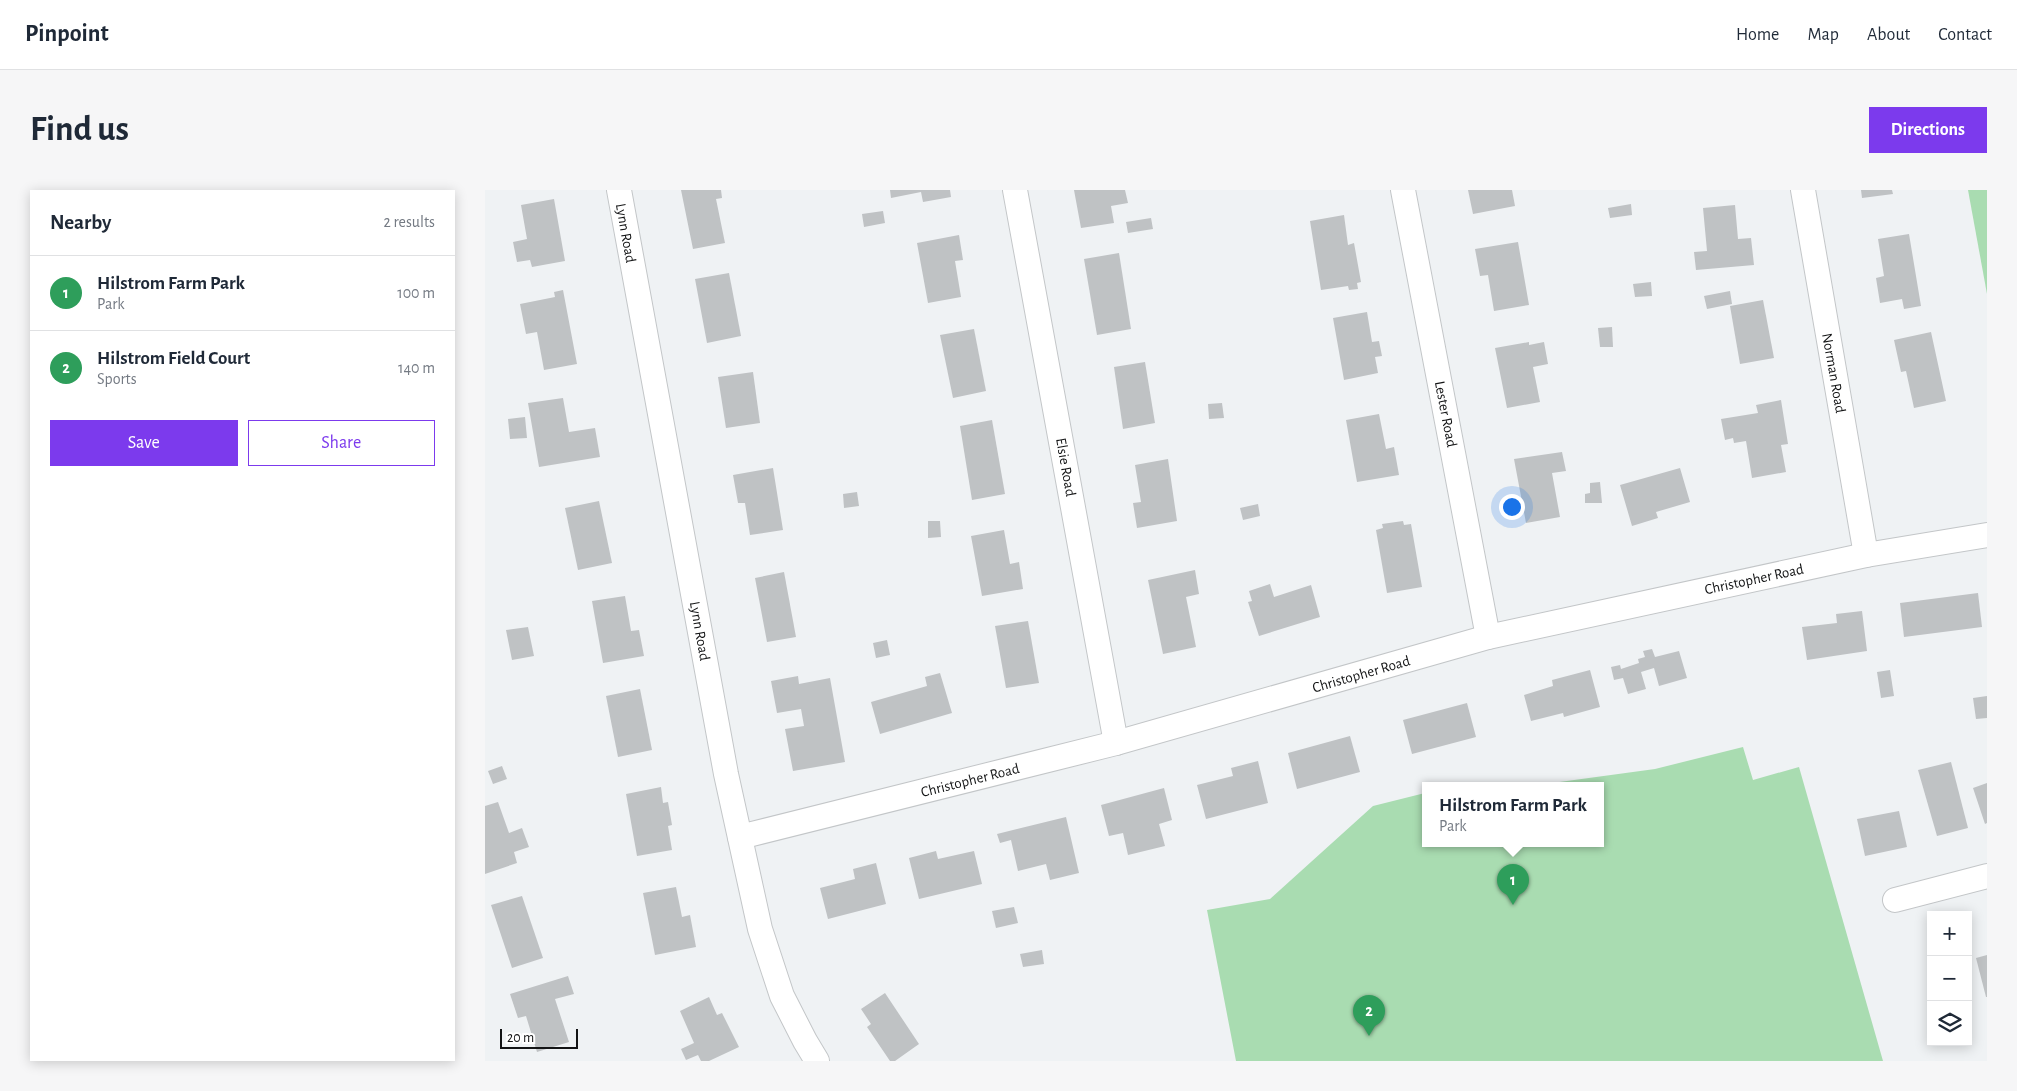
<!DOCTYPE html>
<html lang="en">
<head>
<meta charset="utf-8">
<style>
	body { margin:0; font-family:"Alegreya Sans",sans-serif; background:#f6f6f7; color:#1f2937 }
	.controls { position:absolute; right:15px; bottom:15px; display:grid; overflow:hidden; border-radius:0px; box-shadow:0 2px 12px #0003 }
	.controls button { width:45px; height:45px; display:grid; place-items:center; padding:0; border:0; border-bottom:1px solid #e0e1e3; background:#fff; color:#1f2937; font:25px sans-serif }
	.scale { position:absolute; left:15px; bottom:12px; width:78px; box-sizing:border-box; padding-left:5px; border:2px solid #131415; border-top:0; font-size:14px; line-height:18px; white-space:nowrap; color:#131415; -webkit-text-stroke:4px #fff; paint-order:stroke }
	.you { position:absolute; left:1026px; top:316px; width:18px; height:18px; margin:-12px; border:4px solid #fff; border-radius:50%; background:#1a73e8; box-shadow:0 0 0 8px #1a73e833 }
	.badge { display:grid; place-items:center; width:32px; height:32px; border-radius:50%; background:#7c3aed; color:#fff; font-size:16px; font-weight:700 }
	.pin { position:absolute; translate:-50% -41px; filter:drop-shadow(0 1px 2px #0008) }
	.pin::after { content:''; position:absolute; top:26px; width:18px; height:15px; background:inherit; clip-path:polygon(0 0,100% 0,50% 100%) }
	.popup { position:absolute; left:937px; top:592px; width:182px; height:65px; box-sizing:border-box; display:grid; place-content:center; border-radius:0px; background:#fff; filter:drop-shadow(0 1px 4px #0005); font-size:16px; white-space:nowrap; color:#747a83 }
	.popup b { font-size:19px; color:#1f2937 }
	.popup::after { content:''; position:absolute; left:50%; top:100%; margin-left:-10px; border:10px solid transparent; border-top-color:#fff }
	.list { margin:0; padding:0; list-style:none }
	h2 { display:flex; justify-content:space-between; align-items:center; height:65px; margin:0; padding:0 20px; font-size:21px }
	h2 small { font-size:16px; font-weight:400; color:#747a83 }
	.list li { display:grid; grid-template-columns:32px 1fr auto; gap:15px; align-items:center; box-sizing:border-box; height:75px; padding:0 20px; border-top:1px solid #e0e1e3 }
	.list b { display:block; font-size:19px; white-space:nowrap }
	.list p { margin:0; font-size:16px; white-space:nowrap; color:#747a83 }
	.list em { font-size:16px; font-style:normal; color:#747a83 }
	.actions { display:flex; gap:10px; padding:15px 20px }
	.actions a { flex:1; padding:11px 0; border:1px solid #7c3aed; border-radius:0px; text-align:center; font-size:18px; color:#7c3aed }
	.actions .main { background:#7c3aed; color:#fff }
	.icon { flex:none; width:28px; height:28px; fill:none; stroke:currentColor; stroke-width:2; stroke-linecap:round; stroke-linejoin:round }
	.map { position:relative; flex:none; width:1502px; height:871px; overflow:hidden; border-radius:0px }
	header { display:flex; align-items:center; gap:30px; box-sizing:border-box; height:70px; padding:0 25px; background:#fff; border-bottom:1px solid #e0e1e3 }
	header strong { font-size:24px }
	nav { display:flex; gap:28px; margin-inline-start:auto; font-size:18px }
	.intro { display:flex; align-items:center; justify-content:space-between; box-sizing:border-box; height:120px; padding:0 30px }
	h1 { margin:0; font-size:35px }
	.button { padding:12px 22px; border-radius:0px; background:#7c3aed; color:#fff; font-size:18px; font-weight:700 }
	main { display:flex; gap:30px; padding:0 30px }
	aside { flex:1; background:#fff; border-radius:0px; box-shadow:0 2px 12px #0003 }
	.map>svg:first-child { display:block }
	.green { fill:#a9dcb1 }
	.building { fill:#bfc2c4 }
	.lines { fill:none; stroke-linecap:round; stroke-linejoin:round }
	.street-casing { stroke:#c3c6c8; stroke-width:26 }
	.street { stroke:#fff; stroke-width:24 }
	.labels { text-anchor:middle; stroke-width:5; stroke-linejoin:round; paint-order:stroke }
	.street-label { font-size:15px; fill:#131415; stroke:#fff }
</style>
</head>
<body>
<header>
<strong>Pinpoint</strong>
<nav><a>Home</a><a>Map</a><a>About</a><a>Contact</a></nav>
</header>
<div class="intro"><h1>Find us</h1><a class="button">Directions</a></div>
<main>
<aside>
<h2>Nearby<small>2 results</small></h2>
<ul class="list">
<li><span class="badge" style="background:#2e9e5b">1</span><div><b>Hilstrom Farm Park</b><p>Park</p></div><em>100 m</em></li>
<li><span class="badge" style="background:#2e9e5b">2</span><div><b>Hilstrom Field Court</b><p>Sports</p></div><em>140 m</em></li>
</ul>
<div class="actions"><a class="main">Save</a><a>Share</a></div>
</aside>
<div class="map">
<svg width="1502" height="871" viewBox="0 0 1502 871">
	<rect width="100%" height="100%" fill="#eff2f4"/>
	<g class="green">
		<polygon points="1483,0 1502,0 1502,104"/>
		<polygon points="1258,557 1268,590 1314,577 1398,871 751,871 722,720 785,709 888,616 940,603 940,654 1116,654 1116,596 1045,596 1170,579"/>
	</g>
	<g class="building">
		<polygon points="196,0 236,0 237,8 231,9 240,53 208,59"/>
		<polygon points="405,0 465,0 466,7 438,12 436,2 406,8"/>
		<polygon points="589,0 640,0 643,13 626,16 629,33 596,38"/>
		<polygon points="983,0 1027,0 1030,16 988,24"/>
		<polygon points="1376,0 1407,0 1408,4 1377,8"/>
		<polygon points="69,9 80,71 47,77 45,70 32,72 28,52 42,49 36,15"/>
		<polygon points="1146,14 1147,25 1125,28 1123,18"/>
		<polygon points="1250,15 1253,49 1266,48 1269,75 1211,80 1209,62 1222,61 1218,18"/>
		<polygon points="398,21 400,33 379,37 377,24"/>
		<polygon points="859,25 863,55 869,53 876,92 872,93 873,99 864,100 863,96 836,100 825,31"/>
		<polygon points="666,28 668,39 643,43 641,32"/>
		<polygon points="1424,44 1436,116 1419,119 1417,109 1395,113 1391,88 1399,86 1393,49"/>
		<polygon points="474,45 478,70 470,71 476,107 443,113 432,53"/>
		<polygon points="1033,52 1044,115 1009,121 1003,85 995,86 990,59"/>
		<polygon points="634,63 646,139 612,145 599,69"/>
		<polygon points="244,83 256,146 222,153 210,89"/>
		<polygon points="1166,92 1167,106 1150,107 1148,94"/>
		<polygon points="78,100 92,174 59,180 52,142 41,144 35,114 70,107 69,102"/>
		<polygon points="1245,101 1247,114 1222,119 1219,106"/>
		<polygon points="1278,110 1289,168 1255,174 1245,116"/>
		<polygon points="882,122 887,152 894,151 897,166 890,167 893,183 859,190 848,128"/>
		<polygon points="1127,137 1128,157 1115,157 1113,138"/>
		<polygon points="489,139 501,201 468,208 455,145"/>
		<polygon points="1446,142 1461,211 1429,218 1421,181 1416,182 1409,150"/>
		<polygon points="1044,152 1044,155 1059,152 1063,174 1048,177 1055,212 1022,218 1010,158"/>
		<polygon points="660,172 670,233 638,239 629,177"/>
		<polygon points="268,182 275,233 241,238 233,187"/>
		<polygon points="78,208 84,242 110,238 115,267 54,277 43,213"/>
		<polygon points="1296,210 1303,254 1296,255 1301,282 1267,288 1261,251 1249,253 1248,248 1240,250 1236,229 1273,223 1271,215"/>
		<polygon points="737,213 739,228 724,229 723,214"/>
		<polygon points="894,224 901,259 909,257 914,285 872,292 861,230"/>
		<polygon points="40,227 42,248 25,249 23,229"/>
		<polygon points="507,230 520,304 487,310 475,236"/>
		<polygon points="1077,262 1081,281 1067,283 1075,327 1041,333 1029,269"/>
		<polygon points="683,269 692,331 652,338 648,313 656,312 650,275"/>
		<polygon points="288,278 298,340 265,345 260,313 253,313 248,285"/>
		<polygon points="1195,278 1205,312 1171,322 1173,328 1147,336 1135,295"/>
		<polygon points="1115,292 1117,313 1100,313 1100,304 1105,303 1105,293"/>
		<polygon points="372,302 374,316 359,318 358,304"/>
		<polygon points="114,311 127,373 93,380 80,318"/>
		<polygon points="773,314 775,326 758,330 755,318"/>
		<polygon points="443,331 455,331 456,347 443,348"/>
		<polygon points="918,331 919,335 926,334 937,397 902,403 891,340 898,338 897,334"/>
		<polygon points="519,340 525,374 534,372 538,399 497,406 486,346"/>
		<polygon points="710,380 714,404 701,407 711,457 678,464 663,390"/>
		<polygon points="299,382 311,447 282,452 270,388"/>
		<polygon points="785,394 789,407 826,395 835,427 774,446 763,412 767,411 764,401"/>
		<polygon points="1493,403 1497,437 1419,447 1415,413"/>
		<polygon points="140,406 146,441 154,440 159,466 118,473 107,411"/>
		<polygon points="1377,421 1382,461 1322,470 1317,437 1352,433 1351,424"/>
		<polygon points="543,431 554,493 521,498 510,436"/>
		<polygon points="43,437 49,466 27,470 21,440"/>
		<polygon points="402,450 405,465 391,468 388,453"/>
		<polygon points="1167,459 1170,467 1194,461 1202,488 1174,496 1169,478 1156,482 1161,499 1143,504 1138,488 1129,490 1126,477 1135,475 1136,479 1154,473 1153,469 1160,467 1158,461"/>
		<polygon points="1105,480 1115,517 1079,527 1078,523 1046,531 1039,505 1068,496 1067,490"/>
		<polygon points="1405,480 1409,506 1396,508 1392,482"/>
		<polygon points="455,483 467,523 395,544 386,512 442,496 440,487"/>
		<polygon points="313,486 314,494 345,488 360,572 308,581 300,539 319,536 316,519 292,523 286,491"/>
		<polygon points="155,499 167,560 133,567 121,506"/>
		<polygon points="1502,506 1502,528 1491,529 1488,508"/>
		<polygon points="982,513 991,547 927,564 918,530"/>
		<polygon points="865,546 875,582 812,599 803,563"/>
		<polygon points="773,571 783,613 721,629 712,595 748,586 746,578"/>
		<polygon points="1466,572 1483,638 1452,646 1433,580"/>
		<polygon points="17,576 22,589 8,594 3,581"/>
		<polygon points="1502,593 1502,633 1500,634 1488,598"/>
		<polygon points="176,597 178,613 183,612 187,635 183,636 187,660 152,666 141,604"/>
		<polygon points="679,598 687,630 674,634 680,656 643,665 638,643 624,646 616,615"/>
		<polygon points="13,612 24,643 37,638 44,657 29,662 32,673 0,684 0,616"/>
		<polygon points="1414,621 1422,657 1380,666 1372,629"/>
		<polygon points="581,627 594,683 565,690 561,674 533,681 526,650 515,653 512,644"/>
		<polygon points="451,661 453,669 489,661 497,694 434,709 424,668"/>
		<polygon points="391,673 401,714 343,729 335,698 370,689 368,679"/>
		<polygon points="191,697 197,727 205,725 211,757 170,765 158,703"/>
		<polygon points="37,706 58,768 27,778 6,715"/>
		<polygon points="529,717 533,733 511,738 507,721"/>
		<polygon points="557,760 559,774 538,777 535,764"/>
		<polygon points="1502,765 1502,807 1501,807 1491,768"/>
		<polygon points="83,786 89,804 70,809 84,852 52,862 41,826 33,828 25,804"/>
		<polygon points="400,803 434,854 410,871 405,871 382,837 386,834 376,819"/>
		<polygon points="224,807 232,825 237,823 254,857 224,871 216,871 213,865 201,870 196,859 209,853 195,821"/>
	</g>
	<g class="lines">
		<g class="street-casing">
			<g id="street">
				<polyline points="134,0 241,584 275,739 297,806 320,851 332,871"/>
				<polyline points="530,0 631,553"/>
				<polyline points="918,0 1003,447"/>
				<polyline points="1318,0 1381,365"/>
				<polyline points="255,647 631,553 1003,447 1381,365 1502,345"/>
				<polyline points="1410,710 1502,686"/>
			</g>
		</g>
		<use href="#street" class="street"/>
	</g>
	<g class="labels">
		<g class="street-label">
			<text transform="translate(141 43) rotate(80)" y="5">Lynn Road</text>
			<text transform="translate(1349 183) rotate(80)" y="5">Norman Road</text>
			<text transform="translate(961 224) rotate(79)" y="5">Lester Road</text>
			<text transform="translate(581 277) rotate(80)" y="5">Elsie Road</text>
			<text transform="translate(1269 389) rotate(-12)" y="5">Christopher Road</text>
			<text transform="translate(215 441) rotate(80)" y="5">Lynn Road</text>
			<text transform="translate(876 484) rotate(-16)" y="5">Christopher Road</text>
			<text transform="translate(485 590) rotate(-14)" y="5">Christopher Road</text>
		</g>
	</g>
</svg>
<div class="controls">
<button>+</button>
<button>−</button>
<button><svg class="icon" aria-label="layers" viewBox="0 0 24 24"><path d="M12 4l9 5-9 5-9-5zM3 14l9 5 9-5"/></svg></button>
</div>
<div class="scale">20 m</div>
<div class="you"></div>
<div class="pin badge" style="left:1028px;top:715px;background:#2e9e5b">1</div>
<div class="popup"><b>Hilstrom Farm Park</b>Park</div>
<div class="pin badge" style="left:884px;top:846px;background:#2e9e5b">2</div>
</div>
</main>
</body>
</html>
